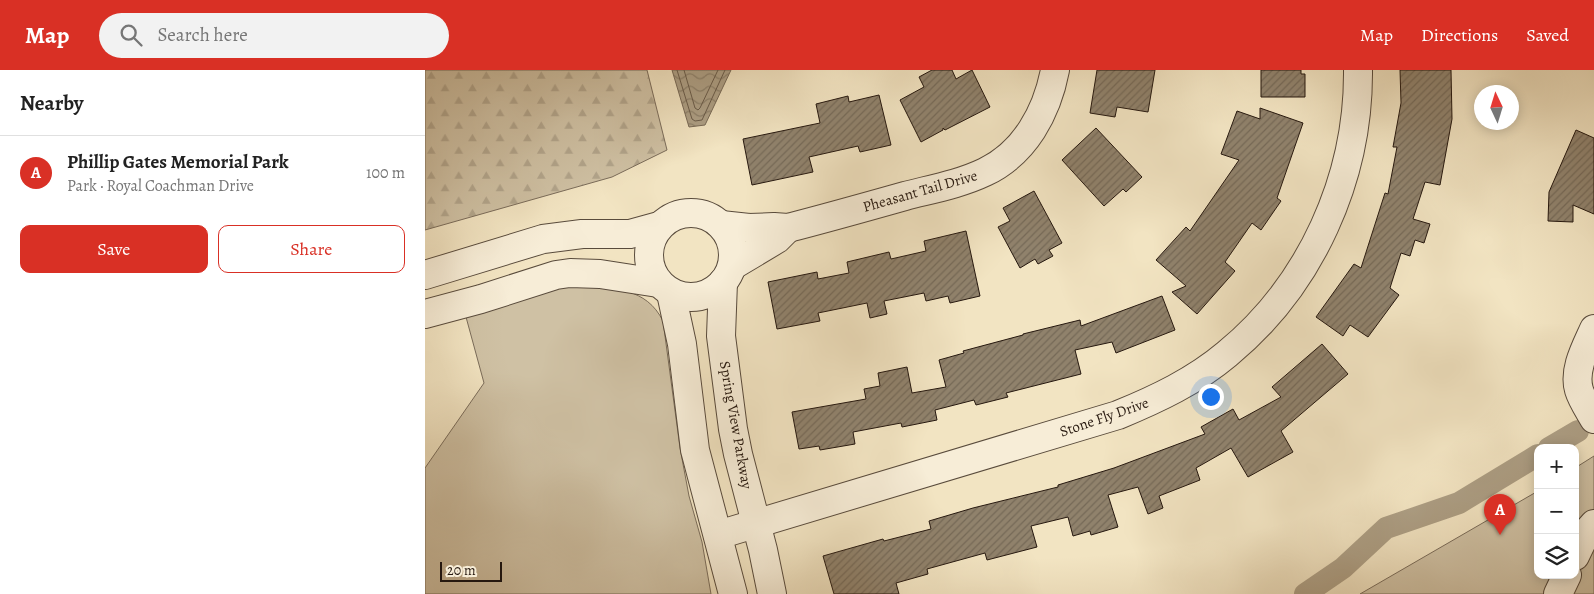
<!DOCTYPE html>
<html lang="en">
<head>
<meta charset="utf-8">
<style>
	body { margin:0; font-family:Alegreya,serif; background:#f2f2f2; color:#222 }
	.controls { position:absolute; right:15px; bottom:15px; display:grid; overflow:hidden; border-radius:10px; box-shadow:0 2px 12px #0003 }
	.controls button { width:45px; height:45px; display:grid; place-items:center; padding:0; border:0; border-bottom:1px solid #e0e0e0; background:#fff; color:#222; font:25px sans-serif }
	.compass { position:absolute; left:1049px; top:15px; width:45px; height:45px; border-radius:50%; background:#fff; box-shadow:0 2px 12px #0003; rotate:356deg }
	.scale { position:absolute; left:15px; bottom:12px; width:62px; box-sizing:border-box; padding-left:5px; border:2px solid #26180f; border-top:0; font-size:14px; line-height:18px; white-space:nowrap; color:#26180f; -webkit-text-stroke:4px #f7edd7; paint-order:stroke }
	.you { position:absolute; left:785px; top:326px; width:18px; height:18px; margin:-12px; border:4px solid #fff; border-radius:50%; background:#1a73e8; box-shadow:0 0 0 8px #1a73e833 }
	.badge { display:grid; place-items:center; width:32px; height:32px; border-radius:50%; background:#d93025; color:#fff; font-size:16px; font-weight:700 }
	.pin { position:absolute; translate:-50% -41px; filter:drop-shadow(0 1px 2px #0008) }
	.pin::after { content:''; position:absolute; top:26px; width:18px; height:15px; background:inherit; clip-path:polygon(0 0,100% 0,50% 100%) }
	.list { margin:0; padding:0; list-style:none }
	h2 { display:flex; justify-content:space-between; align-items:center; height:65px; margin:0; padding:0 20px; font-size:21px }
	h2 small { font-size:16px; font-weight:400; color:#767676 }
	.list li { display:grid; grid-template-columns:32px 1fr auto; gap:15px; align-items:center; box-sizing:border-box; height:75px; padding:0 20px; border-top:1px solid #e0e0e0 }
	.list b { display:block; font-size:19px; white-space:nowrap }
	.list p { margin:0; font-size:16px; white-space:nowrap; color:#767676 }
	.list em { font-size:16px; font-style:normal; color:#767676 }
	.actions { display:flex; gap:10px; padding:15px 20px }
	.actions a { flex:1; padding:11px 0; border:1px solid #d93025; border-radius:10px; text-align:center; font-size:18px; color:#d93025 }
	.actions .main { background:#d93025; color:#fff }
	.icon { flex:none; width:28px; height:28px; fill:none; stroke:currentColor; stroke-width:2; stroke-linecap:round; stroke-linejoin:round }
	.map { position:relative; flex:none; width:1169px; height:524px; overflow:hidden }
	header { display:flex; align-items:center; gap:30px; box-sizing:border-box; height:70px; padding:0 25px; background:#d93025; color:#fff }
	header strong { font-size:24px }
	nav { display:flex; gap:28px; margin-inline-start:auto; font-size:18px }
	.search { width:350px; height:45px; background:#f2f2f2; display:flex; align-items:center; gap:12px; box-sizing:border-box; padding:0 18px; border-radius:28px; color:#767676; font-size:19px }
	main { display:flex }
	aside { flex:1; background:#fff }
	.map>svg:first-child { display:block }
	.green { fill:#cfc1a4; stroke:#7a6c5a }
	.forest { fill:url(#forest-firs); stroke:#7a6c5a }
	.water { fill:url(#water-waves); stroke:#776956 }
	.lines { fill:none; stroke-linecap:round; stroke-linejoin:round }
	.shore { stroke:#6a5c4a; stroke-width:1 }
	.canal { stroke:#ad9f85; stroke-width:22 }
	.building { fill:url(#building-hatch); stroke:#26180f }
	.minor-casing { stroke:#594b3c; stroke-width:30 }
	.minor { stroke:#f7edd7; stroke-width:28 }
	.labels { text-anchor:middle; stroke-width:4; stroke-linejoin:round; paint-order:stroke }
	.street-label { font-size:15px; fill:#26180f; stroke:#f7edd7 }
</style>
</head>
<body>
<header>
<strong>Map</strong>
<div class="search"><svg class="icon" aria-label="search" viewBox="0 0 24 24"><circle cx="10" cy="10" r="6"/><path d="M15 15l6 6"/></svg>Search here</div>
<nav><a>Map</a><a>Directions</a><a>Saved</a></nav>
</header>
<main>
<aside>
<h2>Nearby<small></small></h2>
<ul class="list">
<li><span class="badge">A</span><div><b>Phillip Gates Memorial Park</b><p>Park · Royal Coachman Drive</p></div><em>100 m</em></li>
</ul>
<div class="actions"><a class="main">Save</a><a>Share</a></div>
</aside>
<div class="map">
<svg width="1169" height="524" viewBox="0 0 1169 524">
	<defs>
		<pattern id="forest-firs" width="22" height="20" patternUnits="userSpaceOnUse" patternTransform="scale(1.25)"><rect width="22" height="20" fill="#cfc1a4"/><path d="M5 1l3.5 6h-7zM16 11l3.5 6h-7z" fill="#b2a58c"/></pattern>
		<pattern id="water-waves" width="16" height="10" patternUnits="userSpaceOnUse" patternTransform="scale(1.25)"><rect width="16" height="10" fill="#ad9f85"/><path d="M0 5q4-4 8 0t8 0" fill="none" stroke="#8d816b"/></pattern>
		<pattern id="building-hatch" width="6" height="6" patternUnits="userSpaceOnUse" patternTransform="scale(1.25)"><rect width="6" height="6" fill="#90826c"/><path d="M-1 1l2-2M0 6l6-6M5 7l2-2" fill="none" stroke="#756957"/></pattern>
	</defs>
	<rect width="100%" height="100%" fill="#f2e4c2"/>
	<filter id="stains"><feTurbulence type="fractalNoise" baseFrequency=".004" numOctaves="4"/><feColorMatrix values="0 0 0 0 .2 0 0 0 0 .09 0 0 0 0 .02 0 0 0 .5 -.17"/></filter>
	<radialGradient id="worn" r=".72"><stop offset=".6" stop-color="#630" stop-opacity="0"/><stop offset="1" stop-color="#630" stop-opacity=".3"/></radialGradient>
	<g class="green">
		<path d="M156,215C189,219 221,217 238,251L255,378L264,426L277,472L286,524H0V398L59,313L41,247L137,217Z"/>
		<polygon points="1169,386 1169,524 935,524 1113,421 1113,505 1150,505 1150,398"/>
	</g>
	<polygon class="forest" points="0,0 222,0 242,80 187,107 0,160"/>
	<polygon class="water" points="247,0 306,0 280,55 264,57"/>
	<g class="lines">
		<g class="shore">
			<polyline points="252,0 267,49 270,51 277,50 300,0"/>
			<polyline points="259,0 270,38 273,40 275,38 293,0"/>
		</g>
		<g class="canal">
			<polyline points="1124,378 1153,361"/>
			<polyline points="880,524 918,498 961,458 1034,433 1113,385"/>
		</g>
	</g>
	<g class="building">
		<polygon points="507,0 527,0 531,9 547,0 565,37 520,60 518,58 518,60 496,72 475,30 499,17 494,7"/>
		<polygon points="672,0 730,0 723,42 692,37 690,47 665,43"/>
		<polygon points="836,0 876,0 876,4 880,4 880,27 836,27"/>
		<polygon points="975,0 1026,0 1027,49 1015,115 1000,112 988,149 1005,154 999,173 990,170 985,186 976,183 965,218 974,225 943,267 925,255 918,266 891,247 929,194 936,198 960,123 963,124 972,77 968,77 976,33"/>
		<polygon points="454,25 466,75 435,82 433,76 384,87 388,102 327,115 318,69 395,53 391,34 423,26 424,32"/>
		<polygon points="835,38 878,53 852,128 856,131 836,160 827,153 800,192 810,201 772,244 747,222 761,216 731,190 761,157 765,161 814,90 796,84 812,41 835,49"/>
		<polygon points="671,58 717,107 701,122 698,119 679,136 637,90"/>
		<polygon points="1151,60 1169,68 1169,144 1148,135 1148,152 1123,151 1124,122"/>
		<polygon points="609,121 637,173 624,180 628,186 613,194 610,189 595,198 573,157 585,151 578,138"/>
		<polygon points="541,161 555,226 525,233 523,226 501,231 499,223 459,231 462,244 445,248 442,233 393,243 395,251 352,259 343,212 392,202 393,209 424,203 422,192 464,182 466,189 501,181 499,171"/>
		<polygon points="737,226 750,260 691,283 687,272 650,280 656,304 581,323 583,327 551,335 549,330 510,340 512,350 477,357 476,353 428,362 430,374 395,380 394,376 374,379 367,342 441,329 439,319 455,316 453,303 482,297 487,323 521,317 514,290 539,283 538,281 598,265 598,264 655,250 656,256"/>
		<polygon points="897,274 923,304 856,361 868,382 823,407 806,378 771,398 775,410 734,426 738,438 723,444 713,417 683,425 693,457 666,465 665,461 648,466 643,447 606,456 612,477 562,490 560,483 502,499 503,504 471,513 474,524 409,524 398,486 458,469 459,471 506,459 504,451 548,438 633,417 633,415 689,398 780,364 776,357 808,339 814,350 856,327 847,317"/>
	</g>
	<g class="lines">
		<g class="minor-casing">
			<g id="minor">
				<circle cx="266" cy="185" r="42"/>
				<path d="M296,155L324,158L349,157L363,158C402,148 441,137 480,126C507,119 535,114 560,102C600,83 622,42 630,0"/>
				<polyline points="307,196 352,169 363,158"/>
				<polyline points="0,205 118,169 157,164 205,164 234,156"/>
				<polyline points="298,212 296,266 308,359 313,384 338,480 347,524"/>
				<polyline points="246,223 257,274 270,380 308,524"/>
				<polyline points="0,244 56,229 131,205 145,203 175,204 233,213"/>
				<path d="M1169,259C1161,277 1148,300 1154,320C1157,330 1164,340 1169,349"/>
				<path d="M293,465L693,345C732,329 770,311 802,284C886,215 934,108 933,0"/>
				<polyline points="1150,486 1161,463 1169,454"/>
				<polyline points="1133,524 1142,505"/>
			</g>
		</g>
		<use href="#minor" class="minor"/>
	</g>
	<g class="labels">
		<g class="street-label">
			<text transform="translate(495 121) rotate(-16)" y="5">Pheasant Tail Drive</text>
			<text transform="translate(679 347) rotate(-19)" y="5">Stone Fly Drive</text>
			<text transform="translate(311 355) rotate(80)" y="5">Spring View Parkway</text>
		</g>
	</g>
	<rect width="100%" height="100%" filter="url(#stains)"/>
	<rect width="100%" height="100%" fill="url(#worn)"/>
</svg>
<div class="controls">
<button>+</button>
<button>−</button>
<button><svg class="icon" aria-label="layers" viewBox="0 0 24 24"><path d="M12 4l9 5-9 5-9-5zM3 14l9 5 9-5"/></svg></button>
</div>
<svg class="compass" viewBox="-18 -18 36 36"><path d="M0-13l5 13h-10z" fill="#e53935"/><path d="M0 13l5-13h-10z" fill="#767676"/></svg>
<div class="scale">20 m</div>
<div class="you"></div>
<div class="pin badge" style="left:1075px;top:465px">A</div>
</div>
</main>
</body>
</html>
